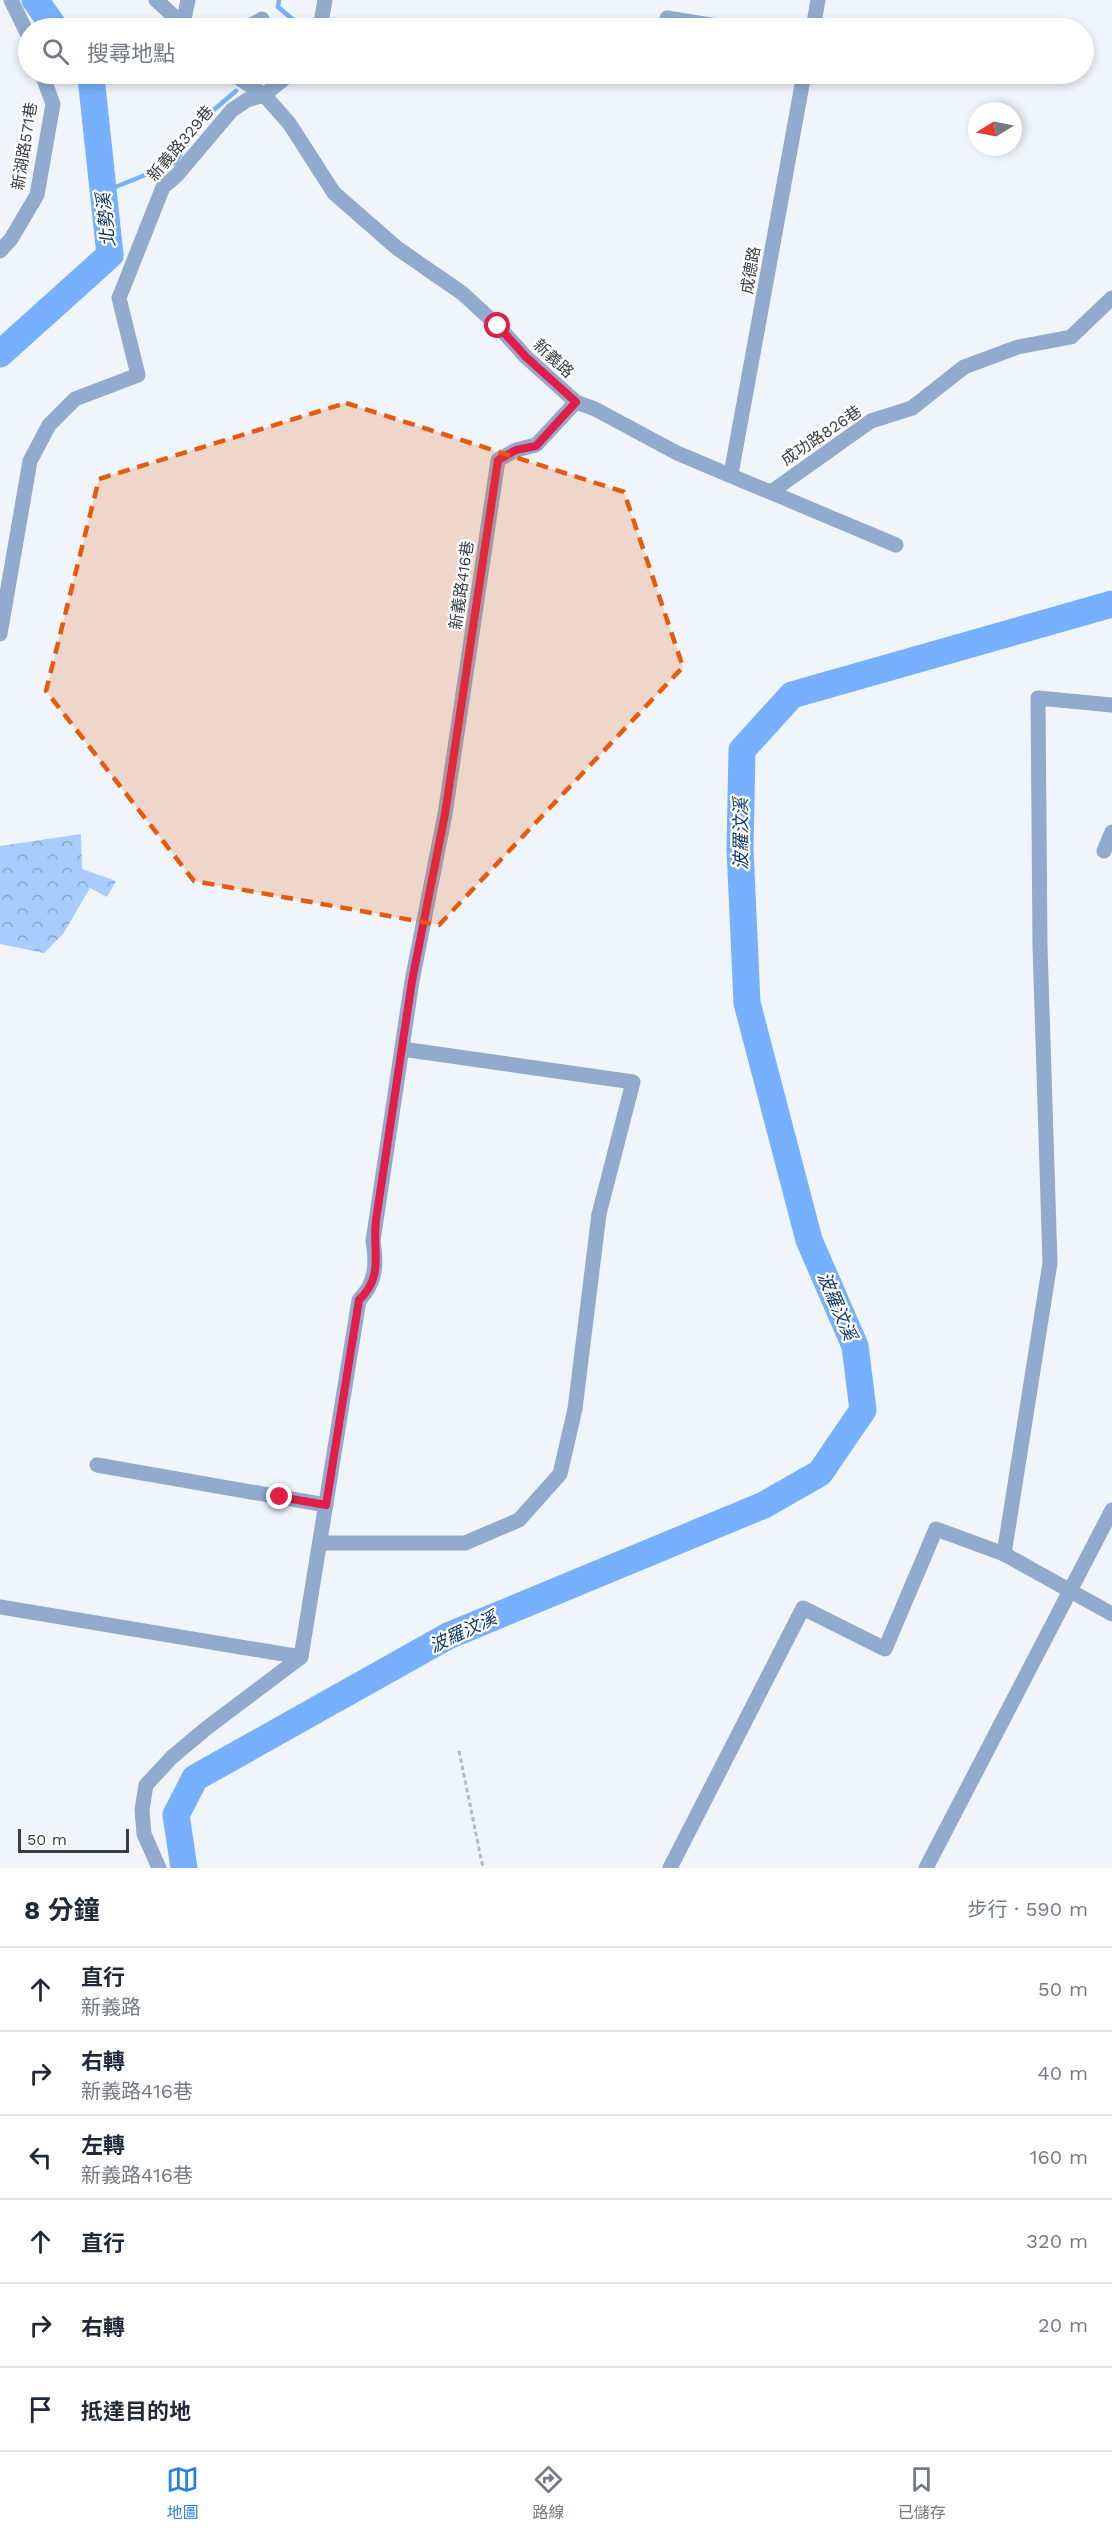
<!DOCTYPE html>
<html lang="zh-TW">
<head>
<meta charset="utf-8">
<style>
	body { margin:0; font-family:"Work Sans","Noto Sans TC",sans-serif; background:#f6f6f7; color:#1f2937 }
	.compass { position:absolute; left:968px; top:102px; width:54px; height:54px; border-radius:50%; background:#fff; box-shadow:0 3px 9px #0003; rotate:260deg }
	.scale { position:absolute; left:18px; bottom:15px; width:111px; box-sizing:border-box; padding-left:6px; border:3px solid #373c43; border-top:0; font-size:16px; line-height:21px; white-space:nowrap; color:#373c43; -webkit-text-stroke:4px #fff; paint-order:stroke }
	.stop { position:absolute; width:18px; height:18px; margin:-14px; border:4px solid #e11d48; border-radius:50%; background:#fff }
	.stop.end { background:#e11d48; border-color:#fff; box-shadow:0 2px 6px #0008 }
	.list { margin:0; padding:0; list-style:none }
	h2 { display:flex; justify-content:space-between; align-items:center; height:78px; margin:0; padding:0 24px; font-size:26px }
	h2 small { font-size:20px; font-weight:400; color:#747a83 }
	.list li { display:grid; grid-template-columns:39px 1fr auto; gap:18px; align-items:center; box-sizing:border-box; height:84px; padding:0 24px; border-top:2px solid #e0e1e3 }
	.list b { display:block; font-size:22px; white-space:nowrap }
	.list p { margin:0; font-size:20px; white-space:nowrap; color:#747a83 }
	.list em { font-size:20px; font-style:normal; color:#747a83 }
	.icon { flex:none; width:33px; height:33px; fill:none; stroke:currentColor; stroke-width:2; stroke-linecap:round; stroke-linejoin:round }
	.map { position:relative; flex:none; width:1112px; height:1868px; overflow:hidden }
	.search { position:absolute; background:#fff; box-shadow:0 3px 9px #0003; left:18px; right:18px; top:18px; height:66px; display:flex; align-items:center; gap:15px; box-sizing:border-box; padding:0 21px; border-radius:33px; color:#747a83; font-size:22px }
	.sheet { height:582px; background:#fff }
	nav { display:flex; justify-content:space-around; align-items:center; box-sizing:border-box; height:84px; border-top:2px solid #e0e1e3; background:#fff; font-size:16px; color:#747a83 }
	nav a { display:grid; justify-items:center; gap:3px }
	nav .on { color:#287ee8 }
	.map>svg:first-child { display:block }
	.forest { fill:url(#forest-crowns) }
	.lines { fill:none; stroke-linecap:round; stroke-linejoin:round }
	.stream { stroke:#76b0ff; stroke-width:4.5 }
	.river { stroke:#76b0ff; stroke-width:27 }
	.path { stroke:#b5bac1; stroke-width:3; stroke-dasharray:4.5 3; stroke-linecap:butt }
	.minor { stroke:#91aacd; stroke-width:15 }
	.route { stroke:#e11d48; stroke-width:8 }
	.marked { fill:#e8590c; fill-opacity:0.2; stroke:#e8590c; stroke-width:4.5; stroke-dasharray:12 8; stroke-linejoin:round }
	.labels { text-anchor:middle; stroke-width:4.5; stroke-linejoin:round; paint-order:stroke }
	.street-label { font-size:16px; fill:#373c43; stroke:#fff }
	.water-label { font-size:18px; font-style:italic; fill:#103767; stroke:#fff }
</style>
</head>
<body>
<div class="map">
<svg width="1112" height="1868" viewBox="0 0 1112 1868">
	<defs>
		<pattern id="forest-crowns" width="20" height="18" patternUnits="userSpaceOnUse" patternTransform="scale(1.5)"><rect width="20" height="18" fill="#a8ccfd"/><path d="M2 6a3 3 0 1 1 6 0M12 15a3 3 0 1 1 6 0" fill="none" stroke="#8aa7ce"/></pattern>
	</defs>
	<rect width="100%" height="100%" fill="#f0f5fc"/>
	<polygon class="forest" points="81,834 82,869 116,881 107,897 90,888 63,934 44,953 0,944 0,846"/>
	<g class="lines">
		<g class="stream">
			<polyline points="279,0 278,7 303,28"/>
			<polyline points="261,77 267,74"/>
			<polyline points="103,192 175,163 203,119 236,91"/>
		</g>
		<g class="river">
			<polyline points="35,0 55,28"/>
			<polyline points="0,354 110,255 91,77 88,74"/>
			<polyline points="184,1868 176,1815 195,1778 448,1636 764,1505 820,1473 863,1410 855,1346 809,1240 747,1003 740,849 742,750 792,695 1112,604"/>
		</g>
		<polyline class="path" points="459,1751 483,1868"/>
		<g class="minor">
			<polyline points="11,0 28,35"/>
			<polyline points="156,0 187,28"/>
			<polyline points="667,18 729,28"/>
			<polyline points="183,24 188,0"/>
			<polyline points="246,28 262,19"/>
			<polyline points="320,28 325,0"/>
			<polyline points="813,28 818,0"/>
			<polyline points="233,74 264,95 289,123 334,193 397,248 462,293 498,326 526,357 576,402 595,409 677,453 896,545"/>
			<polyline points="0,251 11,239 37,195 53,104 42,74"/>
			<polyline points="731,474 804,74"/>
			<polyline points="771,492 871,421 912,408 964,367 1018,347 1071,337 1112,298"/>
			<polyline points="0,634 30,461 49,425 75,399 138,375 119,298 163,187 177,175 232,110 247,100 264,95 290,74"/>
			<polyline points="1104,851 1112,832"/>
			<polyline points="97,1465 326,1505"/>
			<polyline points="320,1543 465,1543 519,1520 560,1474 575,1409 599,1214 633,1082 402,1049"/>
			<polyline points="1004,1554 1050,1263 1040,946 1038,698 1112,705"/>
			<polyline points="0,1607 301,1657"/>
			<path d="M159,1868L144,1834L142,1810L146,1785L172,1757L208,1727L301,1657L359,1300C376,1283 377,1264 373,1241L412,981L445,814L498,460L516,450L536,445L576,402"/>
			<polyline points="670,1868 803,1608 885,1649 936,1529 1004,1554 1112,1614"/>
			<polyline points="926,1868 1112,1510"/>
		</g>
	</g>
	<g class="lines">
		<path class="route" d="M280,1497L326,1505L359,1300C385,1275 372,1252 376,1220L412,981L445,814L498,460L516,450L536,446L576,402L526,357L498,326"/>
	</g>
	<path class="marked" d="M346,403L624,492L683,667L439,925L194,881L46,691L99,479Z"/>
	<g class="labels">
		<g class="street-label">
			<text transform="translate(180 143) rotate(-50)" y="6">新義路329巷</text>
			<text transform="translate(24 146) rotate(-81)" y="6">新湖路571巷</text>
			<text transform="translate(750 270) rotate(-80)" y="6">成德路</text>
			<text transform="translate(554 358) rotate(43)" y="6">新義路</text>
			<text transform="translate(821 435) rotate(-34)" y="6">成功路826巷</text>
			<text transform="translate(461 585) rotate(-82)" y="6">新義路416巷</text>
		</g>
		<g class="water-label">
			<text transform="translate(106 220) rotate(-96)" y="6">北勢溪</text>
			<text transform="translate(741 834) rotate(-90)" y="6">波羅汶溪</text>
			<text transform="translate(837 1306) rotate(67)" y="6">波羅汶溪</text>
			<text transform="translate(463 1632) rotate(-25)" y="6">波羅汶溪</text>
		</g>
	</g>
</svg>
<svg class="compass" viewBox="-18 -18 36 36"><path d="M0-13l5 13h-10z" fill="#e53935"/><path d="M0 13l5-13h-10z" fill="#747a83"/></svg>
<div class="scale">50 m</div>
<div class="stop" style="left:498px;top:326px"></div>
<div class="stop end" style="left:280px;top:1497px"></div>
<div class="search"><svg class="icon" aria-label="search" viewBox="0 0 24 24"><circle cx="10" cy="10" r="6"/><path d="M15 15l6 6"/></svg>搜尋地點</div>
</div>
<section class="sheet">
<h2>8 分鐘<small>步行 · 590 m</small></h2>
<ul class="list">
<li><svg class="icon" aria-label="ahead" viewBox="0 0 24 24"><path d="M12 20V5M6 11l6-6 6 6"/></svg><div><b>直行</b><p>新義路</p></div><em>50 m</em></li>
<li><svg class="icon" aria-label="right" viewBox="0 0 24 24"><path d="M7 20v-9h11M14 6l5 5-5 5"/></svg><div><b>右轉</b><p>新義路416巷</p></div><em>40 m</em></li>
<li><svg class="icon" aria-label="left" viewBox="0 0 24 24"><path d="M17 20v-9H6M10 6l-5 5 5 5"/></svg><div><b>左轉</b><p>新義路416巷</p></div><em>160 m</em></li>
<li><svg class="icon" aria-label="ahead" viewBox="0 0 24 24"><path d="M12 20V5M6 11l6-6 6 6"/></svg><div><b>直行</b></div><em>320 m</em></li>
<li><svg class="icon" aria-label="right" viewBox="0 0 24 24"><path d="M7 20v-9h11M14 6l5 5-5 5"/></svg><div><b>右轉</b></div><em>20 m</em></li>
<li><svg class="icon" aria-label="arrive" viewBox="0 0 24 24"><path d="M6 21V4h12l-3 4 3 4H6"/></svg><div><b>抵達目的地</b></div></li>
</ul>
</section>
<nav>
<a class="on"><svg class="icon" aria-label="map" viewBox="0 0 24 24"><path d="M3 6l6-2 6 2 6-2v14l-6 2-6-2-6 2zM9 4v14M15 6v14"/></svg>地圖</a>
<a><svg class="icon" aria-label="directions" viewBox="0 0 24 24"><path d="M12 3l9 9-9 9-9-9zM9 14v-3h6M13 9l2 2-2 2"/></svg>路線</a>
<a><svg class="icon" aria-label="saved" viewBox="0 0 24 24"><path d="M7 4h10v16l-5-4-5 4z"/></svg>已儲存</a>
</nav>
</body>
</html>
